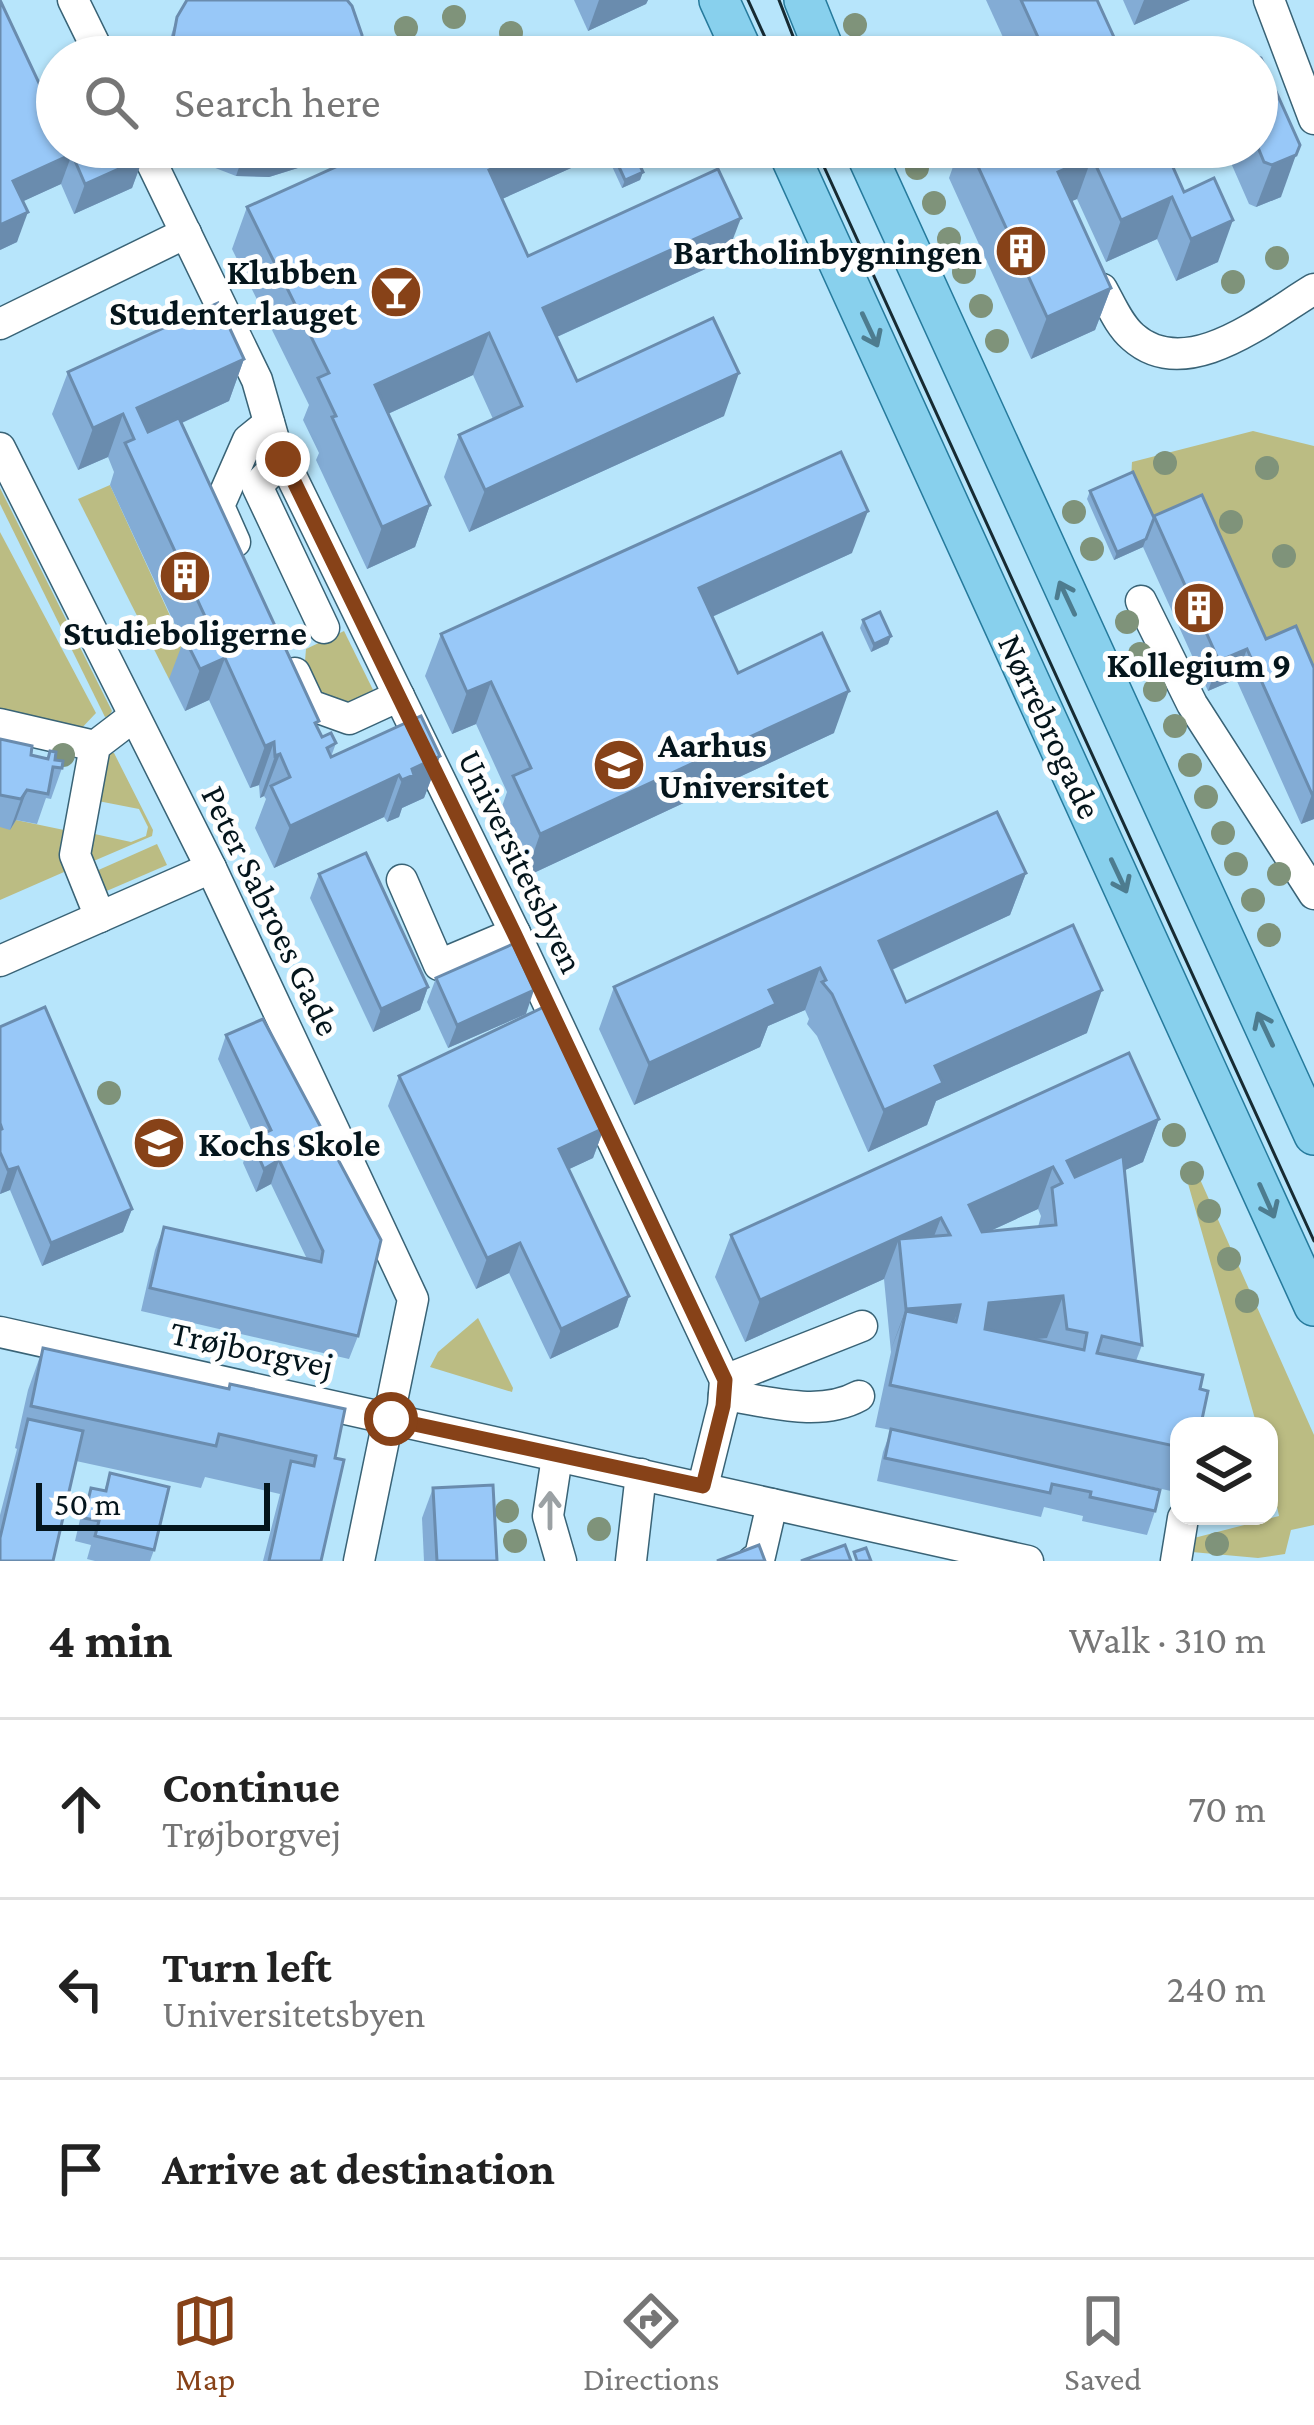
<!DOCTYPE html>
<html lang="en">
<head>
<meta charset="utf-8">
<style>
	body { margin:0; font-family:"Crimson Pro",serif; background:#f6f6f6; color:#222 }
	.controls { position:absolute; right:36px; bottom:36px; display:grid; overflow:hidden; border-radius:24px; box-shadow:0 3px 9px #0004 }
	.controls button { width:108px; height:108px; display:grid; place-items:center; padding:0; border:0; border-bottom:3px solid #e0e0e0; background:#fff; color:#222; font:60px sans-serif }
	.scale { position:absolute; left:36px; bottom:30px; width:234px; box-sizing:border-box; padding-left:12px; border:6px solid #04151c; border-top:0; font-size:33px; line-height:42px; white-space:nowrap; color:#04151c; -webkit-text-stroke:9px #fefefe; paint-order:stroke }
	.stop { position:absolute; width:36px; height:36px; margin:-27px; border:9px solid #874218; border-radius:50%; background:#fff }
	.stop.end { background:#874218; border-color:#fff; box-shadow:0 3px 12px #0008 }
	.list { margin:0; padding:0; list-style:none }
	h2 { display:flex; justify-content:space-between; align-items:center; height:156px; margin:0; padding:0 48px; font-size:51px }
	h2 small { font-size:39px; font-weight:400; color:#767676 }
	.list li { display:grid; grid-template-columns:78px 1fr auto; gap:36px; align-items:center; box-sizing:border-box; height:180px; padding:0 48px; border-top:3px solid #e0e0e0 }
	.list b { display:block; font-size:45px; white-space:nowrap }
	.list p { margin:0; font-size:39px; white-space:nowrap; color:#767676 }
	.list em { font-size:39px; font-style:normal; color:#767676 }
	.icon { flex:none; width:66px; height:66px; fill:none; stroke:currentColor; stroke-width:2; stroke-linecap:round; stroke-linejoin:round }
	.map { position:relative; flex:none; width:1314px; height:1561px; overflow:hidden }
	.search { position:absolute; background:#fff; box-shadow:0 3px 9px #0004; left:36px; right:36px; top:36px; height:132px; display:flex; align-items:center; gap:30px; box-sizing:border-box; padding:0 42px; border-radius:66px; color:#767676; font-size:45px }
	.sheet { height:696px; background:#fff }
	nav { display:flex; justify-content:space-around; align-items:center; box-sizing:border-box; height:168px; border-top:3px solid #e0e0e0; background:#fff; font-size:33px; color:#767676 }
	nav a { display:grid; justify-items:center; gap:6px }
	nav .on { color:#874218 }
	.map>svg:first-child { display:block }
	.green { fill:#bbbc83 }
	.lines { fill:none; stroke-linecap:round; stroke-linejoin:round }
	.minor-casing { stroke:#396376; stroke-width:33 }
	.major-casing { stroke:#267a9c; stroke-width:42 }
	.minor { stroke:#fff; stroke-width:30 }
	.major { stroke:#88d0ed; stroke-width:39 }
	.tram { stroke:#172b33; stroke-width:3 }
	.tree { fill:#7f937a }
	.wall { fill:#83acd5; fill-rule:evenodd }
	.shaded-wall { fill:#6a8cae }
	.building { fill:#98c8f8; stroke:#6a8cae; stroke-width:3; fill-rule:evenodd }
	.oneway { stroke:#4d7c8f }
	.oneway2 { stroke:#9ba1a4 }
	.route { stroke:#874218; stroke-width:15 }
	.labels { text-anchor:middle; stroke-width:10; stroke-linejoin:round; paint-order:stroke }
	.poi-label { font-size:36px; font-weight:bold; fill:#04151c; stroke:#fefefe; text-anchor:end }
	.street-label { font-size:36px; fill:#04151c; stroke:#fefefe }
</style>
</head>
<body>
<div class="map">
<svg width="1314" height="1561" viewBox="0 0 1314 1561">
	<rect width="100%" height="100%" fill="#b7e5fb"/>
	<g class="green">
		<polygon points="1253,431 1314,446 1314,722 1158,540 1131,480 1132,462"/>
		<polygon points="110,485 194,668 169,679 78,499"/>
		<polygon points="0,488 112,711 109,716 105,717 0,504"/>
		<polygon points="0,532 96,713 77,733 0,713"/>
		<polygon points="344,631 377,698 350,709 314,696 304,673 306,649"/>
		<polygon points="110,753 114,753 153,830 152,836 89,863 90,833 131,842 146,836 148,827 139,809 98,801 105,759"/>
		<polygon points="16,820 64,830 60,849 64,872 0,900 0,827"/>
		<polygon points="157,844 167,865 102,893 94,872"/>
		<polygon points="1195,1168 1314,1435 1314,1525 1291,1530 1285,1554 1258,1558 1192,1552 1194,1538 1279,1516 1269,1468 1269,1426 1257,1426 1185,1173"/>
		<polygon points="478,1318 513,1388 512,1392 430,1367 438,1352"/>
	</g>
	<g class="lines">
		<g class="minor-casing">
			<g id="minor">
				<polyline points="73,0 101,57"/>
				<polyline points="1269,0 1314,119"/>
				<polyline points="144,147 257,380 275,443 515,933 725,1380 723,1406 703,1486"/>
				<path d="M1102,289C1111,305 1119,325 1133,337C1187,385 1267,317 1314,289"/>
				<polyline points="0,324 186,233"/>
				<polyline points="0,448 211,868 413,1299 359,1561"/>
				<polyline points="283,459 257,486 324,628"/>
				<polyline points="235,542 219,506 248,440 269,423"/>
				<polyline points="1141,601 1192,704 1314,894"/>
				<polyline points="295,673 310,705 349,719 399,696"/>
				<polyline points="0,724 95,746"/>
				<polyline points="402,880 439,965 515,933"/>
				<polyline points="100,917 75,855 95,746 133,717"/>
				<polyline points="0,961 211,868"/>
				<polyline points="0,1332 1028,1561"/>
				<polyline points="725,1380 862,1326"/>
				<path d="M724,1395C767,1401 819,1418 859,1396"/>
				<polyline points="557,1457 548,1516 561,1561"/>
				<polyline points="631,1561 641,1474"/>
				<polyline points="753,1561 760,1556 772,1504"/>
				<polyline points="1176,1561 1183,1518"/>
			</g>
		</g>
		<g class="major-casing">
			<g id="major">
				<polyline points="719,0 745,57"/>
				<polyline points="804,0 827,57"/>
				<polyline points="786,147 1314,1306"/>
				<polyline points="863,147 1314,1135"/>
			</g>
		</g>
		<use href="#minor" class="minor"/>
		<use href="#major" class="major"/>
		<g class="tram">
			<polyline points="748,0 774,57"/>
			<polyline points="779,0 801,57"/>
			<polyline points="815,147 1314,1241"/>
		</g>
	</g>
	<g class="tree">
		<circle cx="454" cy="17" r="12"/>
		<circle cx="855" cy="25" r="12"/>
		<circle cx="406" cy="28" r="12"/>
		<circle cx="511" cy="33" r="12"/>
		<circle cx="917" cy="168" r="12"/>
		<circle cx="934" cy="203" r="12"/>
		<circle cx="949" cy="239" r="12"/>
		<circle cx="1277" cy="258" r="12"/>
		<circle cx="964" cy="272" r="12"/>
		<circle cx="1233" cy="282" r="12"/>
		<circle cx="981" cy="306" r="12"/>
		<circle cx="997" cy="341" r="12"/>
		<circle cx="1165" cy="463" r="12"/>
		<circle cx="1267" cy="468" r="12"/>
		<circle cx="1074" cy="512" r="12"/>
		<circle cx="1231" cy="522" r="12"/>
		<circle cx="1092" cy="549" r="12"/>
		<circle cx="1284" cy="556" r="12"/>
		<circle cx="1127" cy="622" r="12"/>
		<circle cx="1140" cy="654" r="12"/>
		<circle cx="1155" cy="690" r="12"/>
		<circle cx="1175" cy="726" r="12"/>
		<circle cx="63" cy="755" r="12"/>
		<circle cx="1190" cy="765" r="12"/>
		<circle cx="1206" cy="797" r="12"/>
		<circle cx="1223" cy="833" r="12"/>
		<circle cx="1236" cy="864" r="12"/>
		<circle cx="1279" cy="874" r="12"/>
		<circle cx="1253" cy="900" r="12"/>
		<circle cx="1269" cy="935" r="12"/>
		<circle cx="109" cy="1093" r="12"/>
		<circle cx="1174" cy="1135" r="12"/>
		<circle cx="1192" cy="1173" r="12"/>
		<circle cx="1209" cy="1211" r="12"/>
		<circle cx="1229" cy="1259" r="12"/>
		<circle cx="1247" cy="1301" r="12"/>
		<circle cx="507" cy="1511" r="12"/>
		<circle cx="599" cy="1529" r="12"/>
		<circle cx="515" cy="1541" r="12"/>
		<circle cx="1217" cy="1544" r="12"/>
	</g>
	<g class="wall">
		<polygon points="574,0 648,0 646,4 588,31"/>
		<polygon points="986,0 1097,0 1123,57 1012,57"/>
		<polygon points="1123,0 1190,0 1134,25"/>
		<polygon points="177,17 362,57 164,57"/>
		<polygon points="1257,57 1281,197 1256,207 1249,204 1224,147 1257,147"/>
		<polygon points="46,98 143,158 132,188 74,214 61,184 23,201 17,242 0,250"/>
		<polygon points="187,147 326,147 301,167 269,177 236,176 205,164"/>
		<polygon points="380,147 618,147 502,199 528,256 725,260 557,337 577,381 724,416 469,532 444,477 459,435 493,419 473,375 388,414 430,505 415,547 367,569 316,460 319,453 303,420 309,405 232,249 247,207"/>
		<polygon points="960,147 1164,147 1218,262 1176,281 1157,239 1106,262 1077,199 1071,201 1111,288 1095,330 1031,359 949,178"/>
		<polygon points="613,154 643,172 640,180 622,188 610,162"/>
		<polygon points="244,359 229,401 182,423 322,737 336,743 331,757 440,756 424,798 402,808 399,817 387,822 384,817 274,868 255,828 266,799 264,796 260,798 259,785 250,788 209,700 185,711 169,679 183,642 110,485 114,472 108,457 78,470 52,414 68,372"/>
		<polygon points="1090,491 1154,518 1266,639 1314,668 1314,819 1301,824 1236,679 1208,691 1143,547 1114,560 1087,499"/>
		<polygon points="852,553 712,617 738,673 834,733 525,877 498,818 507,792 476,724 452,734 425,676 441,634"/>
		<polygon points="863,620 891,636 888,644 871,652 860,628"/>
		<polygon points="0,739 31,755 47,759 50,751 62,768 51,799 46,798 37,824 16,820 10,830 0,827"/>
		<polygon points="1026,873 1010,915 892,970 906,1002 1087,1033 936,1101 927,1125 868,1152 817,1036 807,1024 809,1019 805,1010 768,1026 760,1047 634,1105 599,1029 614,987"/>
		<polygon points="319,874 428,987 420,1010 373,1032 310,898"/>
		<polygon points="436,978 526,1014 448,1048 427,1002"/>
		<polygon points="263,1019 358,1336 349,1359 141,1311 155,1250 164,1227 307,1259 271,1184 256,1192 243,1163 251,1139 255,1138 218,1059 226,1035"/>
		<polygon points="0,1027 132,1209 123,1232 42,1266 10,1190 0,1194"/>
		<polygon points="399,1076 604,1128 593,1158 569,1169 629,1296 618,1327 550,1359 509,1273 476,1289 388,1106"/>
		<path d="M1159,1119L1143,1162L1125,1170L1142,1345L1136,1361L1208,1391L1201,1426H1179V1470L1171,1491L1030,1460L1155,1511L1147,1535L1082,1521L1083,1516L1044,1507L1041,1517L877,1481L883,1452L891,1430L875,1427L891,1352L884,1279L745,1342L715,1277L731,1235ZM1038,1209L1041,1216L1038,1227L988,1232Z"/>
		<polygon points="43,1348 335,1458 321,1561 263,1561 280,1494 205,1477 201,1488 76,1461 0,1561 0,1515 17,1449 15,1448 28,1390"/>
		<polygon points="110,1473 154,1550 150,1561 95,1561 87,1559 91,1545 75,1541 82,1511 91,1488 104,1491"/>
		<polygon points="433,1488 497,1561 424,1561 422,1518"/>
	</g>
	<g class="shaded-wall">
		<polygon points="599,0 648,0 646,4 588,31"/>
		<polygon points="1144,0 1190,0 1134,25"/>
		<polygon points="246,147 326,147 301,167 269,177 236,176"/>
		<polygon points="540,147 618,147 473,212 489,170"/>
		<polygon points="72,154 61,184 2,211 13,181"/>
		<polygon points="1296,155 1281,197 1256,207 1272,165"/>
		<polygon points="1092,157 1077,199 1042,214 1058,172"/>
		<polygon points="143,158 132,188 74,214 85,184"/>
		<polygon points="643,172 640,180 622,188 625,180"/>
		<polygon points="1172,197 1157,239 1106,262 1121,220"/>
		<polygon points="28,212 17,242 0,250 0,225"/>
		<polygon points="741,218 725,260 528,350 543,308"/>
		<polygon points="1233,220 1218,262 1176,281 1191,239"/>
		<polygon points="1111,288 1095,330 1031,359 1047,317"/>
		<polygon points="489,333 473,375 359,427 375,385"/>
		<polygon points="244,359 229,401 131,446 134,439 137,408"/>
		<polygon points="739,373 724,416 469,532 485,490"/>
		<polygon points="123,414 108,457 78,470 93,428"/>
		<polygon points="430,505 415,547 367,569 382,527"/>
		<polygon points="868,511 852,553 683,630 699,588"/>
		<polygon points="1146,539 1143,547 1114,560 1117,552"/>
		<polygon points="891,636 888,644 871,652 874,644"/>
		<polygon points="1247,649 1236,679 1208,691 1219,661"/>
		<polygon points="225,658 209,700 185,711 200,669"/>
		<polygon points="491,682 476,724 452,734 467,692"/>
		<polygon points="849,691 834,733 525,877 540,834"/>
		<polygon points="274,742 259,785 250,788 265,746"/>
		<polygon points="280,754 264,796 260,798 275,756"/>
		<polygon points="440,756 424,798 402,808 399,817 387,822 402,780 412,769"/>
		<polygon points="399,775 384,817 274,868 290,826"/>
		<polygon points="27,790 16,820 10,830 21,799"/>
		<polygon points="1314,793 1314,819 1301,824 1312,794"/>
		<polygon points="1026,873 1010,915 863,983 879,941"/>
		<polygon points="820,968 805,1010 768,1026 760,1047 634,1105 649,1063 769,990"/>
		<polygon points="428,987 420,1010 373,1032 381,1009"/>
		<polygon points="534,990 526,1014 448,1048 457,1025"/>
		<polygon points="1102,990 1087,1033 936,1101 927,1125 868,1152 884,1110 935,1066"/>
		<polygon points="1159,1119 1143,1162 1055,1202 1067,1161"/>
		<polygon points="604,1128 593,1158 548,1179 559,1149"/>
		<polygon points="279,1160 271,1184 256,1192 264,1169"/>
		<polygon points="18,1167 10,1190 0,1194 8,1170"/>
		<polygon points="1053,1167 1038,1209 953,1248 969,1205"/>
		<polygon points="132,1209 123,1232 42,1266 51,1243"/>
		<polygon points="941,1218 925,1260 899,1239 884,1279 745,1342 760,1300"/>
		<polygon points="520,1243 509,1273 476,1289 487,1258"/>
		<polygon points="629,1296 618,1327 550,1359 561,1329"/>
		<polygon points="1063,1296 1047,1338 974,1345 989,1303"/>
		<polygon points="960,1305 945,1347 906,1311 890,1352 906,1309"/>
	</g>
	<g class="building">
		<polygon points="0,0 46,98 57,93 57,147 138,147 143,158 85,184 72,154 13,181 28,212 0,225"/>
		<polygon points="187,0 347,0 352,6 362,35 362,57 172,57 171,49 177,17"/>
		<polygon points="1021,0 1097,0 1123,57 1047,57"/>
		<polygon points="610,43 616,57 580,57"/>
		<polygon points="1257,57 1261,58 1300,145 1296,155 1272,165 1264,162 1257,145"/>
		<polygon points="380,147 540,147 489,170 528,256 718,169 741,218 543,308 577,381 713,318 739,373 485,490 459,435 522,406 489,333 375,385 430,505 382,527 332,417 336,416 318,378 329,373 247,207"/>
		<polygon points="628,147 631,147 643,172 625,180 613,154"/>
		<polygon points="969,147 1164,147 1184,192 1214,178 1233,220 1191,239 1172,197 1121,220 1092,157 1058,172 1111,288 1047,317"/>
		<polygon points="218,303 244,359 137,408 148,432 179,418 319,721 315,723 322,737 331,733 336,743 327,748 331,757 421,716 440,756 412,769 414,775 402,780 399,775 290,826 271,786 290,777 280,754 275,756 274,742 265,746 225,658 200,669 184,637 209,625 125,443 134,439 123,414 93,428 68,372"/>
		<polygon points="841,452 868,511 699,588 738,673 822,633 849,691 540,834 513,776 531,768 491,682 467,692 441,634"/>
		<polygon points="1133,472 1154,518 1146,539 1117,552 1090,491"/>
		<polygon points="1202,495 1266,639 1296,626 1314,668 1314,793 1312,794 1247,649 1219,661 1154,516"/>
		<polygon points="880,612 891,636 874,644 863,620"/>
		<polygon points="0,739 32,746 31,755 48,759 50,751 56,752 55,760 63,761 62,768 53,767 48,794 27,790 21,799 0,795"/>
		<polygon points="997,812 1026,873 879,941 906,1002 1073,925 1102,990 935,1066 943,1083 884,1110 832,994 822,982 826,980 820,968 769,990 776,1004 649,1063 614,987"/>
		<polygon points="366,853 428,987 381,1009 319,874"/>
		<polygon points="513,944 534,990 457,1025 436,978"/>
		<polygon points="546,1006 604,1128 559,1149 629,1296 561,1329 520,1243 487,1258 399,1076"/>
		<polygon points="45,1007 132,1209 51,1243 18,1167 8,1170 0,1152 0,1130 2,1129 0,1123 0,1027"/>
		<polygon points="263,1019 381,1240 358,1336 150,1288 164,1227 321,1262 323,1251 279,1160 264,1169 251,1139 271,1130 226,1035"/>
		<path d="M1129,1053L1159,1119L1067,1161L1075,1177L1123,1156L1142,1345L1102,1336L1097,1353L1203,1375L1200,1389L1208,1391L1201,1424L1192,1422V1426H1179V1447L890,1385L906,1311L956,1322L960,1305L906,1309L899,1239L950,1235L941,1218L760,1300L731,1235ZM1053,1167L1062,1183L1052,1188L1056,1225L982,1232L969,1205ZM1063,1296L1067,1329L1087,1333L1084,1350L985,1329L989,1303Z"/>
		<polygon points="43,1348 229,1389 230,1384 345,1409 335,1458 344,1460 321,1561 269,1561 291,1461 314,1466 316,1456 219,1434 216,1446 31,1406"/>
		<polygon points="28,1419 83,1431 53,1561 0,1561 0,1538"/>
		<polygon points="891,1429 1160,1490 1155,1511 1090,1497 1091,1492 1052,1484 1050,1493 885,1458"/>
		<polygon points="110,1473 169,1487 154,1550 95,1536 99,1521 84,1518 91,1488 106,1491"/>
		<polygon points="493,1485 497,1561 437,1561 433,1488"/>
		<polygon points="759,1545 765,1561 717,1561"/>
		<polygon points="845,1545 851,1561 801,1561"/>
		<polygon points="866,1548 871,1561 857,1561 854,1552"/>
	</g>
	<defs><path id="oneway-shaft" d="M-6 0H5M1.5-3L5.5 0L1.5 3" fill="none" stroke-width="1.6" stroke-linecap="round" stroke-linejoin="round" transform="scale(3)"/></defs>
	<g class="oneway">
		<use href="#oneway-shaft" transform="translate(870 330) rotate(65)"/>
		<use href="#oneway-shaft" transform="translate(1067 598) rotate(-115)"/>
		<use href="#oneway-shaft" transform="translate(1119 876) rotate(65)"/>
		<use href="#oneway-shaft" transform="translate(1265 1029) rotate(-115)"/>
		<use href="#oneway-shaft" transform="translate(1267 1201) rotate(66)"/>
	</g>
	<use class="oneway2" href="#oneway-shaft" transform="translate(550 1510) rotate(-90)"/>
	<g class="lines">
		<polyline class="route" points="283,459 514,933 725,1380 723,1406 703,1486 391,1419"/>
	</g>
	<defs>
		<g id="building-disc" transform="scale(2.7)"><circle r="9.5" fill="#874218" stroke="#fefefe"/><path d="M-4-6H4V6H1V3H-1V6H-4ZM-2.5-4.3h1.7v1.8h-1.7ZM.8-4.3h1.7v1.8H.8ZM-2.5-1h1.7V.8h-1.7ZM.8-1h1.7V.8H.8Z" fill="#fff"/></g>
		<g id="bar-disc" transform="scale(2.7)"><circle r="9.5" fill="#874218" stroke="#fefefe"/><path d="M-6-5H6L.8 .8V4.5H3.5V6h-7V4.5H-.8V.8Z" fill="#fff"/></g>
		<g id="university-disc" transform="scale(2.7)"><circle r="9.5" fill="#874218" stroke="#fefefe"/><path d="M0-5L7-2L0 1L-7-2ZM-4 1L0 2.5L4 1V4Q0 6-4 4Z" fill="#fff"/></g>
		<g id="school-disc" transform="scale(2.7)"><circle r="9.5" fill="#874218" stroke="#fefefe"/><path d="M0-5L7-2L0 1L-7-2ZM-4 1L0 2.5L4 1V4Q0 6-4 4Z" fill="#fff"/></g>
	</defs>
	<g fill-rule="evenodd">
		<use href="#building-disc" x="1021" y="251"/>
		<use href="#bar-disc" x="396" y="292"/>
		<use href="#building-disc" x="185" y="576"/>
		<use href="#building-disc" x="1199" y="608"/>
		<use href="#university-disc" x="619" y="765"/>
		<use href="#school-disc" x="159" y="1143"/>
	</g>
	<g class="labels">
		<g class="poi-label">
			<text x="982" y="264">Bartholinbygningen</text>
			<text x="357" y="284">Klubben<tspan x="357" dy="41">Studenterlauget</tspan></text>
			<text x="185" y="645" text-anchor="middle">Studieboligerne</text>
			<text x="1199" y="677" text-anchor="middle">Kollegium 9</text>
			<text x="658" y="757" text-anchor="start">Aarhus<tspan x="658" dy="41">Universitet</tspan></text>
			<text x="198" y="1156" text-anchor="start">Kochs Skole</text>
		</g>
		<g class="street-label">
			<text transform="translate(1051 726) rotate(65)" y="13">Nørrebrogade</text>
			<text transform="translate(522 861) rotate(64)" y="13">Universitetsbyen</text>
			<text transform="translate(272 910) rotate(64)" y="13">Peter Sabroes Gade</text>
			<text transform="translate(252 1348) rotate(12)" y="13">Trøjborgvej</text>
		</g>
	</g>
</svg>
<div class="controls">
<button><svg class="icon" aria-label="layers" viewBox="0 0 24 24"><path d="M12 4l9 5-9 5-9-5zM3 14l9 5 9-5"/></svg></button>
</div>
<div class="scale">50 m</div>
<div class="stop" style="left:391px;top:1419px"></div>
<div class="stop end" style="left:283px;top:459px"></div>
<div class="search"><svg class="icon" aria-label="search" viewBox="0 0 24 24"><circle cx="10" cy="10" r="6"/><path d="M15 15l6 6"/></svg>Search here</div>
</div>
<section class="sheet">
<h2>4 min<small>Walk · 310 m</small></h2>
<ul class="list">
<li><svg class="icon" aria-label="ahead" viewBox="0 0 24 24"><path d="M12 20V5M6 11l6-6 6 6"/></svg><div><b>Continue</b><p>Trøjborgvej</p></div><em>70 m</em></li>
<li><svg class="icon" aria-label="left" viewBox="0 0 24 24"><path d="M17 20v-9H6M10 6l-5 5 5 5"/></svg><div><b>Turn left</b><p>Universitetsbyen</p></div><em>240 m</em></li>
<li><svg class="icon" aria-label="arrive" viewBox="0 0 24 24"><path d="M6 21V4h12l-3 4 3 4H6"/></svg><div><b>Arrive at destination</b></div></li>
</ul>
</section>
<nav>
<a class="on"><svg class="icon" aria-label="map" viewBox="0 0 24 24"><path d="M3 6l6-2 6 2 6-2v14l-6 2-6-2-6 2zM9 4v14M15 6v14"/></svg>Map</a>
<a><svg class="icon" aria-label="directions" viewBox="0 0 24 24"><path d="M12 3l9 9-9 9-9-9zM9 14v-3h6M13 9l2 2-2 2"/></svg>Directions</a>
<a><svg class="icon" aria-label="saved" viewBox="0 0 24 24"><path d="M7 4h10v16l-5-4-5 4z"/></svg>Saved</a>
</nav>
</body>
</html>
